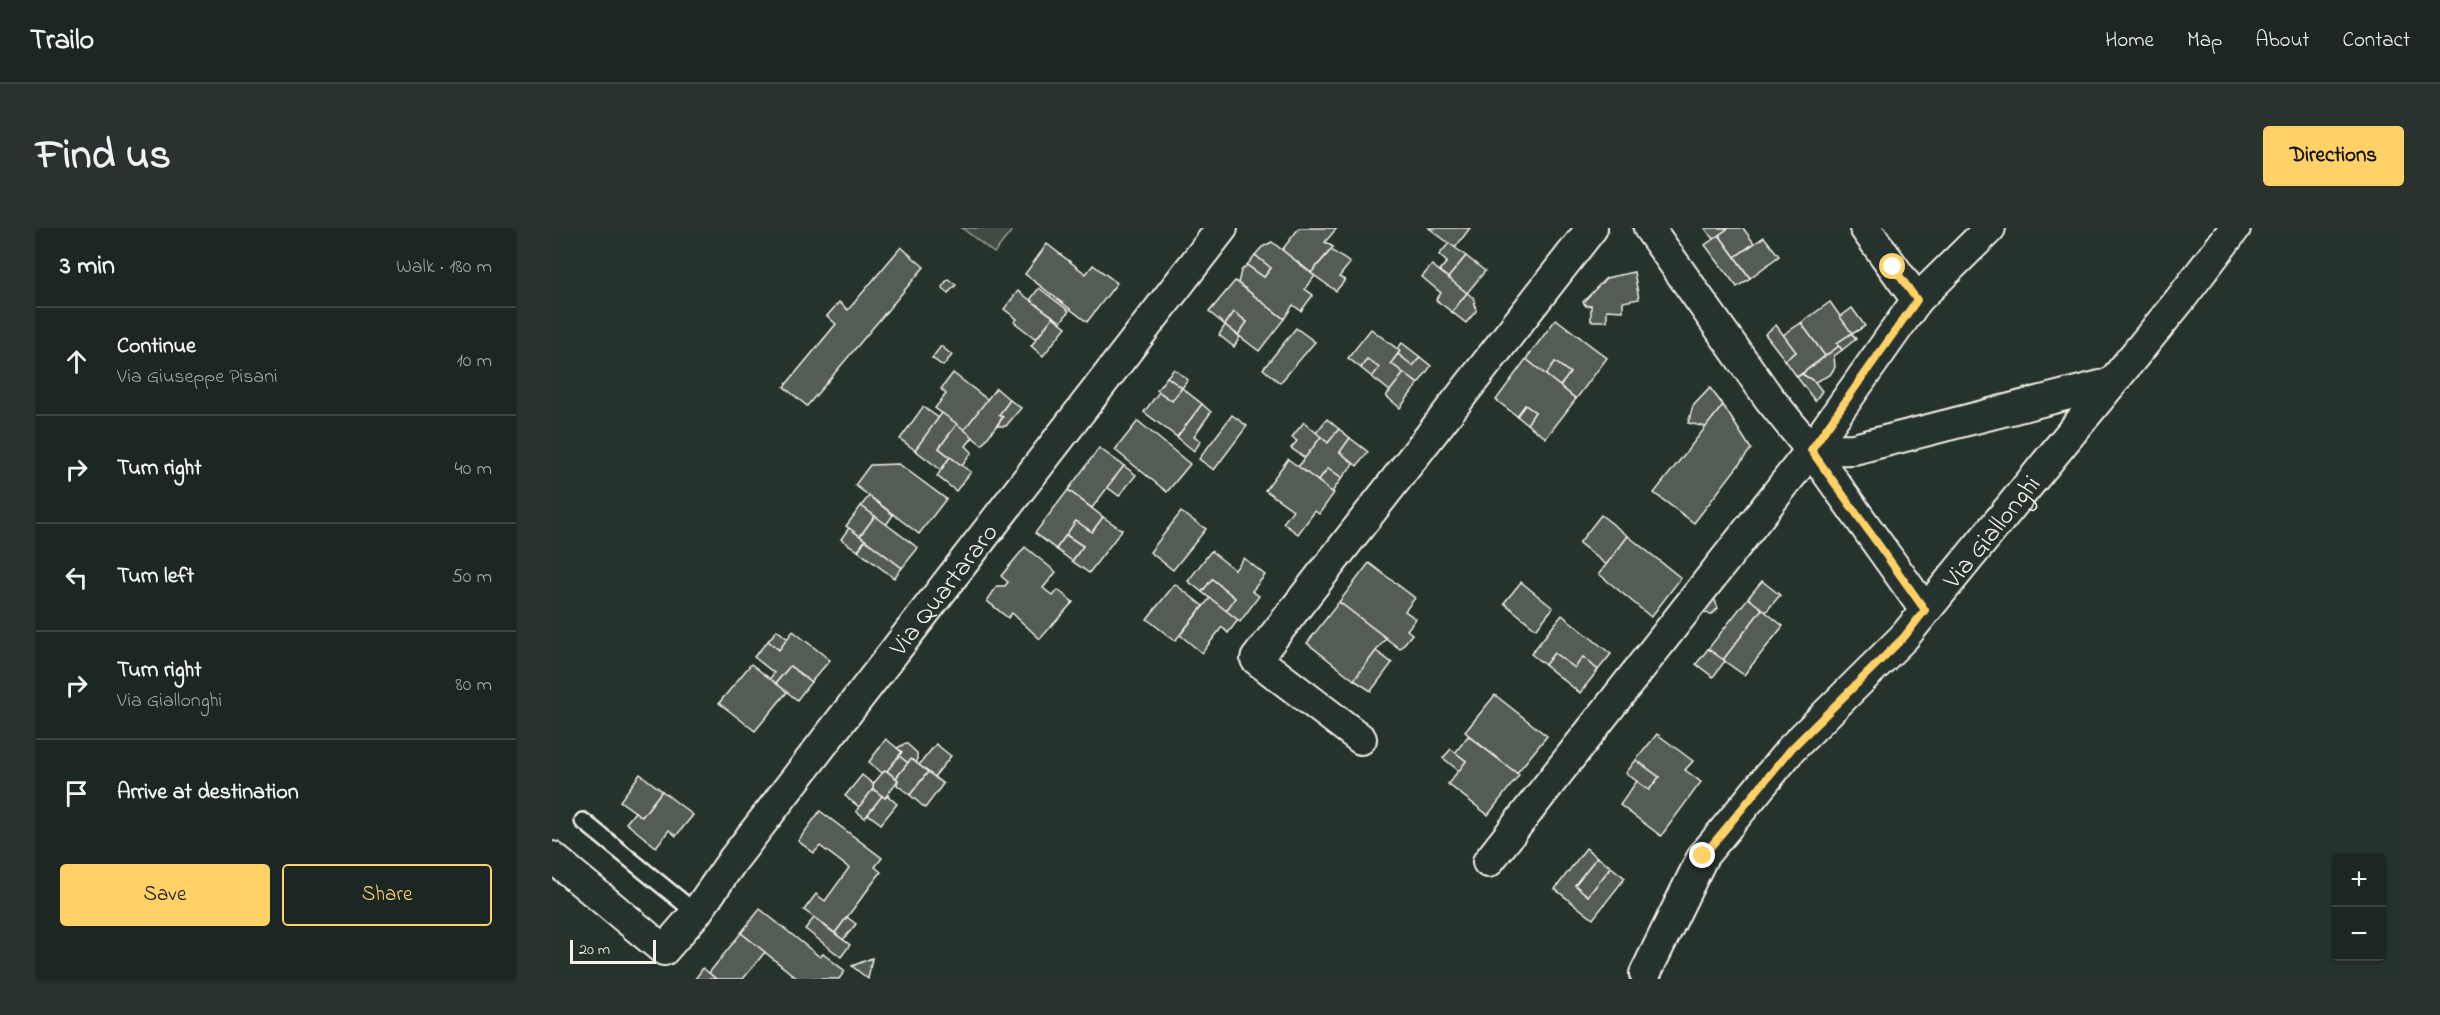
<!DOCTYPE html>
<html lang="en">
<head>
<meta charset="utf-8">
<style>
	body { margin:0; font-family:"Indie Flower",sans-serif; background:#29322f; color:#f1f3f6 }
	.controls { position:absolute; right:18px; bottom:18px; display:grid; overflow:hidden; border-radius:6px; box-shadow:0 2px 4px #0004 }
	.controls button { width:54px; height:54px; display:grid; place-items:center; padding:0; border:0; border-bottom:2px solid #3a4340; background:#1c2622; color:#f1f3f6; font:30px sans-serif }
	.scale { position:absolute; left:18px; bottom:15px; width:86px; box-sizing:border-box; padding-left:6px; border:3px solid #f4f1e8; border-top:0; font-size:16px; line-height:21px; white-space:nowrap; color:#f4f1e8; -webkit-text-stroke:4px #26332d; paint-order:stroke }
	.stop { position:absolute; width:18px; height:18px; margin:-14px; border:4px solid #ffd166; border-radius:50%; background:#fff }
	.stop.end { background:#ffd166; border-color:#fff; box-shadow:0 2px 6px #0008 }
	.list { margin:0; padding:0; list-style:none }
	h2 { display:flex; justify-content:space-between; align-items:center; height:78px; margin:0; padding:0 24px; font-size:26px }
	h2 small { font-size:20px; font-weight:400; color:#a0a5a5 }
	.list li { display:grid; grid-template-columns:39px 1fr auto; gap:18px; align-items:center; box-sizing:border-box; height:108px; padding:0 24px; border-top:2px solid #3a4340 }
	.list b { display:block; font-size:22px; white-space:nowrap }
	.list p { margin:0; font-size:20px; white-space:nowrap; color:#a0a5a5 }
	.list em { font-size:20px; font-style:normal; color:#a0a5a5 }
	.actions { display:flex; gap:12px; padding:18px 24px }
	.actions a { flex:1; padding:14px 0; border:2px solid #ffd166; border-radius:6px; text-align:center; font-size:21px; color:#ffd166 }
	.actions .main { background:#ffd166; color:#111 }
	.icon { flex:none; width:33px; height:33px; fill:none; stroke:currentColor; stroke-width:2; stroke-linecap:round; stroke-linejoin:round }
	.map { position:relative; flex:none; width:1852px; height:751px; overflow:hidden; border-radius:6px }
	header { display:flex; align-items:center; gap:36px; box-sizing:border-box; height:84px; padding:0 30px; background:#1c2622; border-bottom:2px solid #3a4340 }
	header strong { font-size:28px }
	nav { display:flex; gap:33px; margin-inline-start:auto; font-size:21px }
	.intro { display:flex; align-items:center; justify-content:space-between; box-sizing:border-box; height:144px; padding:0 36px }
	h1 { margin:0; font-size:42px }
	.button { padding:15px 27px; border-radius:6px; background:#ffd166; color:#111; font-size:21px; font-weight:700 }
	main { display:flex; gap:36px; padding:0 36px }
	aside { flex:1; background:#1c2622; border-radius:6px; box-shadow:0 2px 4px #0004 }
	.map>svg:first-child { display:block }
	.green { fill:#414b45; stroke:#9a9e96; stroke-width:1.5 }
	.building { fill:#525c55; stroke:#f4f1e8; stroke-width:1.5 }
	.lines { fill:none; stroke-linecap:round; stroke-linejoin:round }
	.service-casing { stroke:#f4f1e8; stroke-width:20 }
	.minor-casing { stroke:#f4f1e8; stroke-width:34 }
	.service { stroke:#26332d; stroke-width:15 }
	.minor { stroke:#26332d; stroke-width:30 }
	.route { stroke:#ffd166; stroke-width:8 }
	.labels { text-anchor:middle; stroke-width:5; stroke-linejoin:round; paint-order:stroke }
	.street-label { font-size:26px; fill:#f4f1e8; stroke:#26332d }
</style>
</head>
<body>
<header>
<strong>Trailo</strong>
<nav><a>Home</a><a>Map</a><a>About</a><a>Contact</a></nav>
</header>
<div class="intro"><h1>Find us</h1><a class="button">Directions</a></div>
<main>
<aside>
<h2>3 min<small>Walk · 180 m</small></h2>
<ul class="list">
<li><svg class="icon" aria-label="ahead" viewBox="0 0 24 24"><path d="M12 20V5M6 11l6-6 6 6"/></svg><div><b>Continue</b><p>Via Giuseppe Pisani</p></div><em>10 m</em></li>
<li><svg class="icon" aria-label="right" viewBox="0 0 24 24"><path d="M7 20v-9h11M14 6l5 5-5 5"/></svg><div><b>Turn right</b></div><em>40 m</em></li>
<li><svg class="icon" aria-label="left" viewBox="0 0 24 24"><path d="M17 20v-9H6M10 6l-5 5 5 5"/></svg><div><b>Turn left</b></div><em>50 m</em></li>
<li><svg class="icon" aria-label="right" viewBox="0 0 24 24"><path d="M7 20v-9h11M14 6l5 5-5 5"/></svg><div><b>Turn right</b><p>Via Giallonghi</p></div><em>80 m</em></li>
<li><svg class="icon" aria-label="arrive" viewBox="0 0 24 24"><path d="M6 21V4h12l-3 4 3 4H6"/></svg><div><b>Arrive at destination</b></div></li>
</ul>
<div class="actions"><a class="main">Save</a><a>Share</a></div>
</aside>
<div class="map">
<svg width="1852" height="751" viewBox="0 0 1852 751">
	<rect width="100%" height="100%" fill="#26332d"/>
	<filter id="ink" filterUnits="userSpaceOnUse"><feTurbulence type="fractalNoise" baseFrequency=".0167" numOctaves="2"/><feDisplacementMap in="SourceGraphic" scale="12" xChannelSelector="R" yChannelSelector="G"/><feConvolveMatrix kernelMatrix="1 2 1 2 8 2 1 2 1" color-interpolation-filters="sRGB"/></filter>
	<g filter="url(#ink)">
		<polygon class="green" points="410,0 462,0 442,25"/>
		<g class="building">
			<polygon points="747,0 785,0 773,14 781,19 759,45 730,22"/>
			<polygon points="877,0 918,0 903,20"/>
			<polygon points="1153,0 1177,0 1161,11"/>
			<polygon points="1177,0 1191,0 1202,15 1183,29 1167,7"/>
			<polygon points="1167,7 1198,50 1185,59 1153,17"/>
			<polygon points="1212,9 1227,28 1198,50 1183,29"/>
			<polygon points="720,14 763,48 753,61 761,67 749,83 741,77 732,91 686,55 689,43 695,37 712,49 719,40 703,27 710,19"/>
			<polygon points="897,15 914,28 896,50 887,43 895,34 887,27"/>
			<polygon points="495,16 534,46 541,37 565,55 535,94 473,46"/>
			<polygon points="349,19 372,39 255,178 232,159 284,96 275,88 287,74 296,82"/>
			<polygon points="779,22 798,35 787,49 793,52 784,63 759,45"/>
			<polygon points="703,27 719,40 712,49 695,37"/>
			<polygon points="914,28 933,43 915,65 896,50"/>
			<polygon points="880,37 915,65 900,84 884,72 889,65 870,49"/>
			<polygon points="1082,44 1087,71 1071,74 1071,83 1055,82 1055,93 1039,93 1039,77 1034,78 1031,74 1054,50"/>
			<polygon points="396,51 404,57 396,65 390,59"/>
			<polygon points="683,53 732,91 707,123 686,107 695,94 682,84 673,97 657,84"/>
			<polygon points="487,60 517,83 509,94 478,72"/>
			<polygon points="466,63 501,89 484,111 462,94 465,91 452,81"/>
			<polygon points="915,65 922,70 924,83 914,95 900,84"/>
			<polygon points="1278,74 1300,105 1285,115 1287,118 1273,128 1249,95"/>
			<polygon points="1300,80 1313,98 1300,106 1304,111 1290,122 1285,115 1300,105 1288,89"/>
			<polygon points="682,84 695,94 686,107 673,97"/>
			<polygon points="501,89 514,99 491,128 479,118"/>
			<polygon points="1004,91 1055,130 1024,171 1008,158 1018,145 1003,134 994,147 974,131"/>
			<polygon points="1249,95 1273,128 1245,149 1233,132 1244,124 1231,107"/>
			<polygon points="673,97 688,109 682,119 667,107"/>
			<polygon points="1224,97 1244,124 1233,132 1213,106"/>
			<polygon points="744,100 763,114 728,155 711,141"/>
			<polygon points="819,101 848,123 839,135 852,145 838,163 820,149 827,140 815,131 809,140 796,130"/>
			<polygon points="850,115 868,129 861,138 846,126 848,123 845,121"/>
			<polygon points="389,118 400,127 391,138 380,130"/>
			<polygon points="1287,118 1290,122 1282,128 1283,139 1278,147 1263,154 1250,146"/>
			<polygon points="846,126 861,138 868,129 879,138 866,156 839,135"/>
			<polygon points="815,131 827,140 820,149 809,140"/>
			<polygon points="974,131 1024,171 994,210 975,196 983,184 973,177 965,188 944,172"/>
			<polygon points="1003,134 1018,145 1008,158 994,147"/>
			<polygon points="622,141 636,152 630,160 615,149"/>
			<polygon points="401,145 436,172 412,202 383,180 394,166 389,161"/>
			<polygon points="852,145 866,156 848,180 834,168"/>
			<polygon points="1250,146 1263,154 1270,163 1263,173 1245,149"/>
			<polygon points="615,149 630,160 620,173 605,162"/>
			<polygon points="444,160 458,172 447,187 451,189 430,217 412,202"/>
			<polygon points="630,160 650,176 625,209 592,184 607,164 620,173"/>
			<polygon points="1158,160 1171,177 1154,199 1136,195 1141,178"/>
			<polygon points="458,172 469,180 454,198 445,198 451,189 447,187"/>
			<polygon points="650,176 659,184 642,208 649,213 642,223 625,209"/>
			<polygon points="973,177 983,184 975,196 965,188"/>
			<polygon points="1171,177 1199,221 1142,295 1102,265"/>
			<polygon points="371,179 387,190 363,222 348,211"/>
			<polygon points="390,185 405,196 387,220 398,229 389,242 363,222"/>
			<polygon points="680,187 695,198 662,242 647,231"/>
			<polygon points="775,191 787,201 776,215 764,205"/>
			<polygon points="586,193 638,236 615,264 563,222"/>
			<polygon points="752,194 769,209 753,230 739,220 745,213 740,209"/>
			<polygon points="405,196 421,209 414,218 420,224 410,238 387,220"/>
			<polygon points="787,201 798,210 788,224 802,235 790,250 776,240 766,253 746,239 769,209 776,215"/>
			<polygon points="798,210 816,224 805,238 788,224"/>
			<polygon points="547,220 572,238 540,280 516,262"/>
			<polygon points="398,229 419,244 404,263 385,248"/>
			<polygon points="736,231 782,265 767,286 763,283 746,306 731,295 741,282 713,262"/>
			<polygon points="347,236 394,271 367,306 303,257 318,237"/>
			<polygon points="572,238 584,247 567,268 555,259"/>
			<polygon points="776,240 790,250 780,264 766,253"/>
			<polygon points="516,262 551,289 540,304 524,293 504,321 483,305"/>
			<polygon points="317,268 341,287 334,297 309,278"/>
			<polygon points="309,278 323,288 308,308 294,298"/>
			<polygon points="629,284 654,301 621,342 598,324"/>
			<polygon points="1049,287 1076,308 1055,337 1027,315"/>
			<polygon points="323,288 366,320 350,340 308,308"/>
			<polygon points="551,289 570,302 537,345 520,333 531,318 514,307 524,293 540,304"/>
			<polygon points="297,300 313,312 306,323 289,311"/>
			<polygon points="514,307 531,318 520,333 504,321"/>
			<polygon points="1076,308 1129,350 1099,389 1047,346"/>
			<polygon points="313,312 350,340 342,350 306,323"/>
			<polygon points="473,319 504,344 491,360 501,368 506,362 521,374 488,411 460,385 456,390 435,373 445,358 453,358 456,354 449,348"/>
			<polygon points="659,323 683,342 692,330 713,347 700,363 707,368 688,394 674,383 683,370 660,351 650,364 636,353"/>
			<polygon points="817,335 863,370 853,383 864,391 855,402 860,406 848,421 787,374"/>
			<polygon points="660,351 683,370 674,383 650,364"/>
			<polygon points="1210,353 1228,367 1213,385 1196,370"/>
			<polygon points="969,354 1001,380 984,401 952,375"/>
			<polygon points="623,356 651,378 623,413 595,391"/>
			<polygon points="658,370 686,392 676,405 670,399 650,425 628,407"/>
			<polygon points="1162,370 1166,380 1160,386 1150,385"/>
			<polygon points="1196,370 1210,381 1171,432 1156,421"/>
			<polygon points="787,374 834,410 802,452 755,415"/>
			<polygon points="1210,381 1231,398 1192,447 1171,432"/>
			<polygon points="1010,387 1059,426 1046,442 1031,429 1023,440 1002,425 993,437 979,426"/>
			<polygon points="225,402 236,411 227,422 216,413"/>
			<polygon points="241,403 278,432 259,454 238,438 224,455 218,451 222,445 202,429 216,413 227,422"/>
			<polygon points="1156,421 1173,433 1161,449 1144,436"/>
			<polygon points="824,423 840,435 819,463 802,452"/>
			<polygon points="1002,425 1023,440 1031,429 1046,442 1028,465 993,437"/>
			<polygon points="199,436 235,464 203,503 167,475"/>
			<polygon points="238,438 259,454 245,472 224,455"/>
			<polygon points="943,467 995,508 964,546 913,504"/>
			<polygon points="1105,506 1141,533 1133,542 1149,554 1109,608 1068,577 1085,553 1097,562 1107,549 1084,532"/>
			<polygon points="916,508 967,547 936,587 896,556 914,533 903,525"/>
			<polygon points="334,511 350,524 335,543 330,545 317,534"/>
			<polygon points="354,515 365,525 365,536 359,531 356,535 347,528 350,524 345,520"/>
			<polygon points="384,516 399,528 382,549 367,537"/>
			<polygon points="899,521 914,533 907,543 891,530"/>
			<polygon points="347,528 356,535 344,550 335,543"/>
			<polygon points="359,531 376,544 358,567 345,557 346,552 344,550"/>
			<polygon points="1084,532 1107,549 1097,562 1074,545"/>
			<polygon points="333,542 346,552 333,570 321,561 321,556"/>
			<polygon points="376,544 391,556 373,580 358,567"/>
			<polygon points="88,546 110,563 90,589 68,573"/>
			<polygon points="310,547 321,556 321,561 307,579 293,568"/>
			<polygon points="321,561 330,568 313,590 304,583"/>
			<polygon points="110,563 141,587 124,608 117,602 104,619 74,595 83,584 90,589"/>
			<polygon points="330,568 333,570 336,568 345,576 329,596 316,586"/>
			<polygon points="268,583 330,630 323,639 329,644 283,705 252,682 264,666 273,673 297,640 268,618 262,625 246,613"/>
			<polygon points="1034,620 1045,629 1023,657 1036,668 1059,639 1073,650 1041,691 1003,661"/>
			<polygon points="1045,629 1059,639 1036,668 1023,657"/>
			<polygon points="208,681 268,729 271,726 293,743 287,751 246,751 189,705"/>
			<polygon points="295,689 304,696 291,712 283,705"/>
			<polygon points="262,690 298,717 289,729 253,701"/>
			<polygon points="189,705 213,724 191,751 164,751 157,745"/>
			<polygon points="320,730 316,751 300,738"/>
			<polygon points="151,740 157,745 164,751 143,751"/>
		</g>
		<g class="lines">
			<g class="service-casing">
				<polyline id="service" points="31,593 144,685"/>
			</g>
			<g class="minor-casing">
				<g id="minor">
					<polyline points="1097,0 1217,170 1259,222 1373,382"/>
					<polyline points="1313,0 1365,72"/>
					<polyline points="1259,222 1302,221 1560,155"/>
					<polyline points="809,511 704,431 1040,0"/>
					<path id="s1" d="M0,629L112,722L144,685L181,632L670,0"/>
					<polyline points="936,634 1259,222 1365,72 1438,0"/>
					<path id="s2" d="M1093,746L1151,628L1240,520L1352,409L1627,73L1683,0"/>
				</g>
			</g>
			<use href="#service" class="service"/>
			<use href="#minor" class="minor"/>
		</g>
	</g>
	<g class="lines" filter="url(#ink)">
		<polyline class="route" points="1151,628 1240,520 1352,409 1373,382 1259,222 1365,72 1341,39"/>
	</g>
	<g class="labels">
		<g class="street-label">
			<text dy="9" stroke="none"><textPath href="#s2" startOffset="566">Via Giallonghi</textPath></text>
			<text dy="9" stroke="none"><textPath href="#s1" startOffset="602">Via Quartararo</textPath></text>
		</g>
	</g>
</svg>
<div class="controls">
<button>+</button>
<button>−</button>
</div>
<div class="scale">20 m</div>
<div class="stop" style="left:1341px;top:39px"></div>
<div class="stop end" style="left:1151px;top:628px"></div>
</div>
</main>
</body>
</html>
